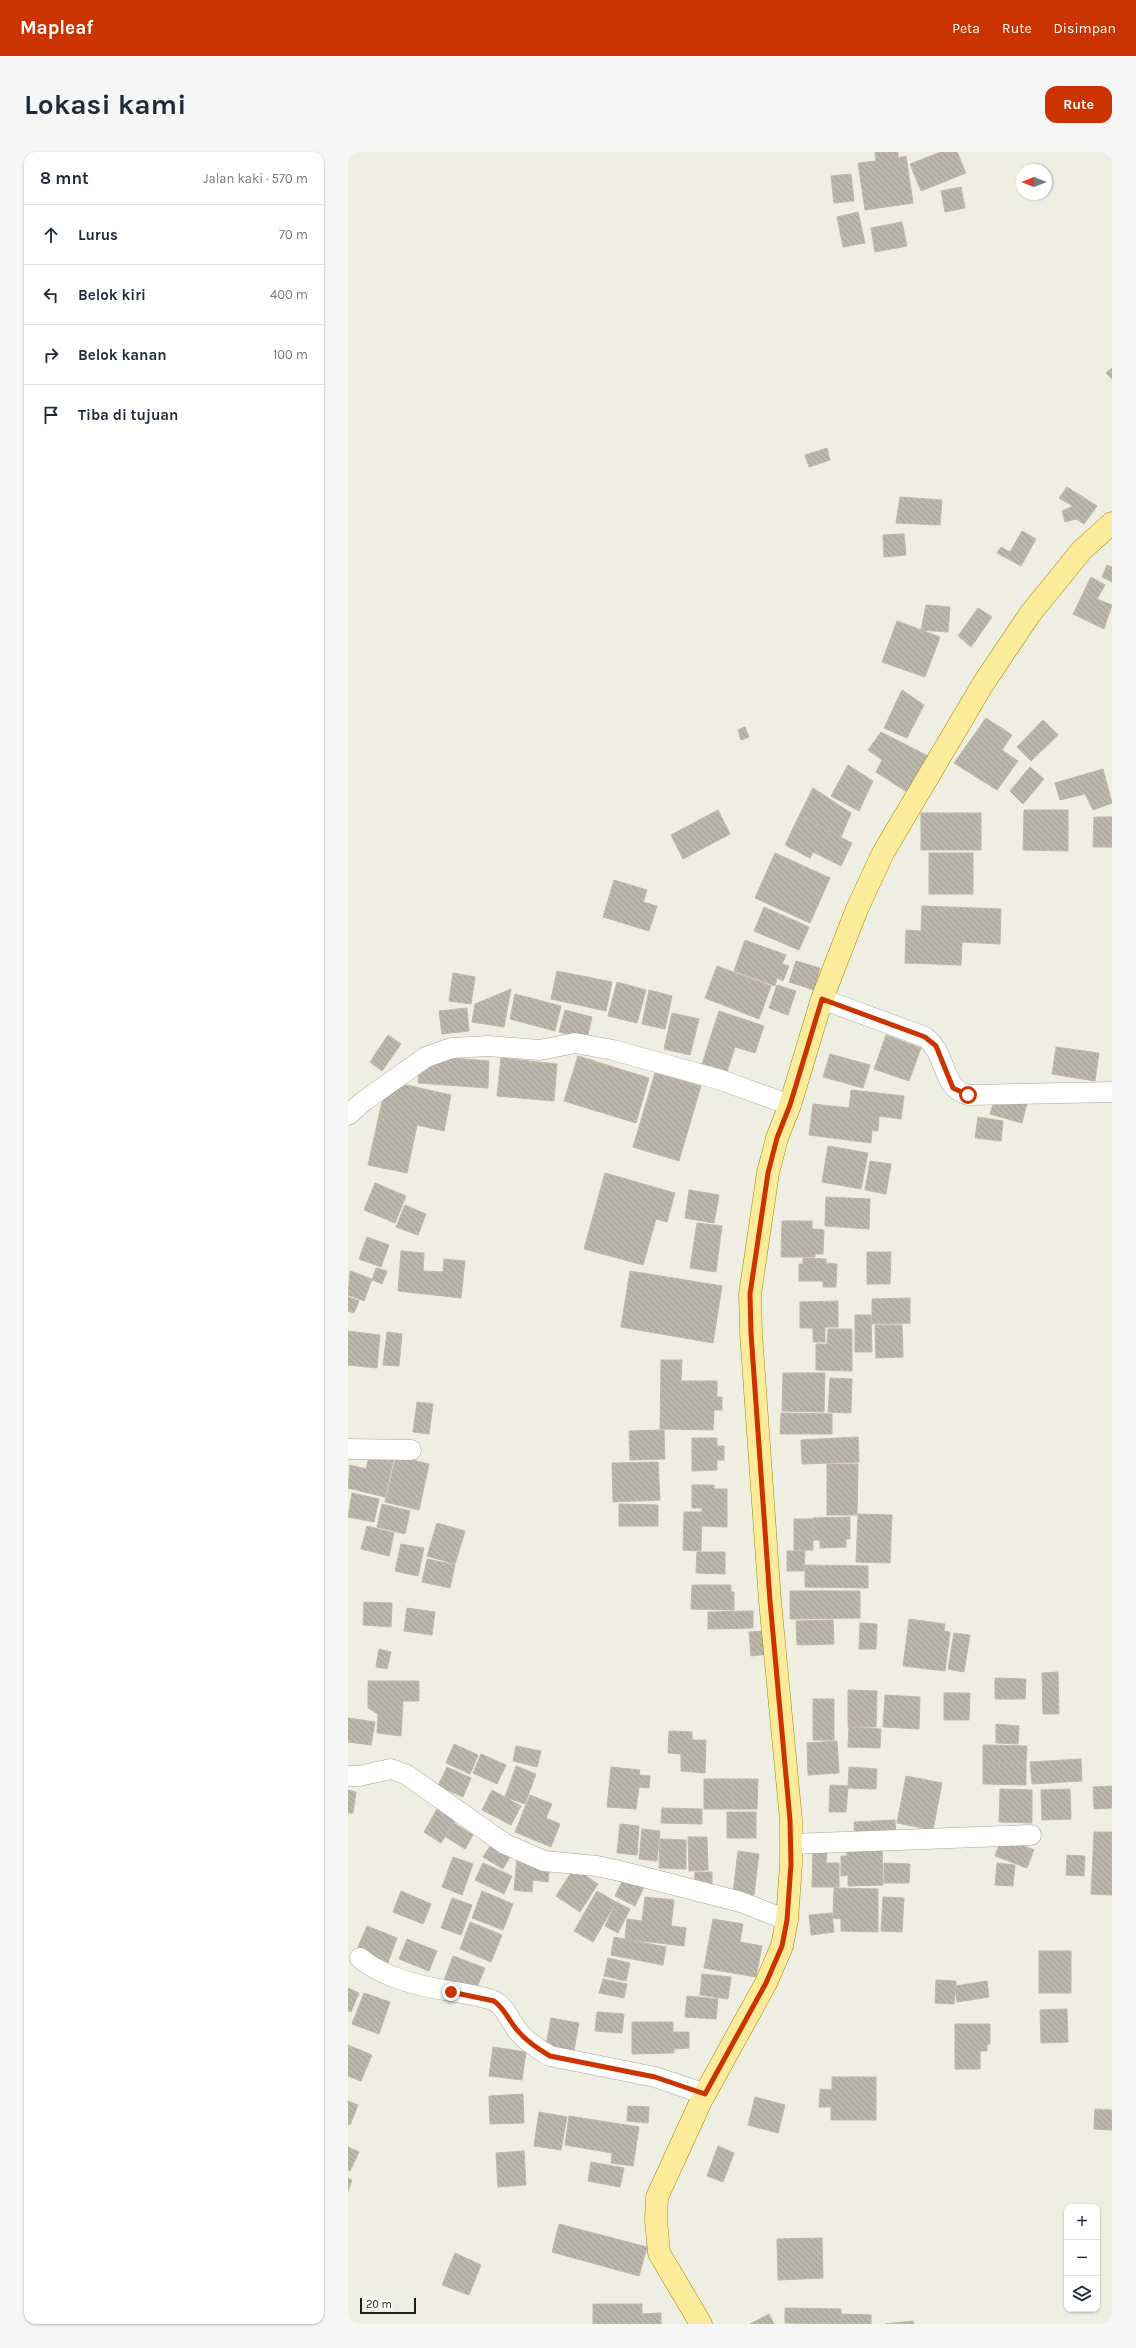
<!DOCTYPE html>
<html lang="id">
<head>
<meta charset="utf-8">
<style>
	body { margin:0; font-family:Karla,sans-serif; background:#f6f6f7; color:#1f2937 }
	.controls { position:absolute; right:12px; bottom:12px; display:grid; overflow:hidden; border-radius:8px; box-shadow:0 1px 3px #0004 }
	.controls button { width:36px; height:36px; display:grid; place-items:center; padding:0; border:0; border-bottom:1px solid #e0e1e3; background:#fff; color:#1f2937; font:20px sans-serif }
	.compass { position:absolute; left:668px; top:12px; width:36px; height:36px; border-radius:50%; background:#fff; box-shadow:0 1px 3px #0004; rotate:270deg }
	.scale { position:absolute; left:12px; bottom:10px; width:56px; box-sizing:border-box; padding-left:4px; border:2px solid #1e1e1e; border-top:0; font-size:11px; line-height:14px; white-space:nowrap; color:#1e1e1e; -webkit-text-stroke:3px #fff; paint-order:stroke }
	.stop { position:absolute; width:12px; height:12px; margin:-9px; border:3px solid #cb3300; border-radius:50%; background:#fff }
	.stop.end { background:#cb3300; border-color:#fff; box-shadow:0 1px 4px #0008 }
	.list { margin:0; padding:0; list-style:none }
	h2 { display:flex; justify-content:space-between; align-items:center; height:52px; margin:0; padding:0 16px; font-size:17px }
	h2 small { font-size:13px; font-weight:400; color:#747a83 }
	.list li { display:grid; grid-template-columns:26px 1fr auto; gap:12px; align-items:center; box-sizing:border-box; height:60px; padding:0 16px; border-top:1px solid #e0e1e3 }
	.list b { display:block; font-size:15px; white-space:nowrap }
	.list em { font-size:13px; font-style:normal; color:#747a83 }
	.icon { flex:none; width:22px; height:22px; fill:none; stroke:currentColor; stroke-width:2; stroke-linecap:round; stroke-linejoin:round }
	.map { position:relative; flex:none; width:764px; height:2172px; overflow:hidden; border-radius:12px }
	header { display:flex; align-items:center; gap:24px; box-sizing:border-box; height:56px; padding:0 20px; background:#cb3300; color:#fff }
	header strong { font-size:19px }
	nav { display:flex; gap:22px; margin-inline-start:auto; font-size:14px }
	.intro { display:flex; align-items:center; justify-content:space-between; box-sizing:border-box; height:96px; padding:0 24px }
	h1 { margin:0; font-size:28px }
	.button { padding:10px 18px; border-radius:12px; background:#cb3300; color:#fff; font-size:14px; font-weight:700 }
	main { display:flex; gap:24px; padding:0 24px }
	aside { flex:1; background:#fff; border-radius:12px; box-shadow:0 1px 3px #0004 }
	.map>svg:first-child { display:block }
	.building { fill:url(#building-back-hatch); stroke:#c0b8a6 }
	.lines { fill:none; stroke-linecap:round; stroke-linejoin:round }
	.minor-casing { stroke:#a5a5a5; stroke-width:21 }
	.major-casing { stroke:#978b00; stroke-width:23 }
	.minor { stroke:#fff; stroke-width:20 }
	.major { stroke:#fceb9b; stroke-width:22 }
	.route { stroke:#cb3300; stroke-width:5 }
</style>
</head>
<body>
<header>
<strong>Mapleaf</strong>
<nav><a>Peta</a><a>Rute</a><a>Disimpan</a></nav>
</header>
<div class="intro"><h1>Lokasi kami</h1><a class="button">Rute</a></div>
<main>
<aside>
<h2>8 mnt<small>Jalan kaki · 570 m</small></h2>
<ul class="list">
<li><svg class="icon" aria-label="ahead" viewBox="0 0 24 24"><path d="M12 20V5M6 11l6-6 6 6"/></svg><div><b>Lurus</b></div><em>70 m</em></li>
<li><svg class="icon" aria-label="left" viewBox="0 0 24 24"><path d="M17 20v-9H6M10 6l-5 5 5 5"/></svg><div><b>Belok kiri</b></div><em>400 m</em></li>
<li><svg class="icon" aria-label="right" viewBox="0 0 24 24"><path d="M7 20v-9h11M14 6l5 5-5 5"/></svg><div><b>Belok kanan</b></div><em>100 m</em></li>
<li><svg class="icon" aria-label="arrive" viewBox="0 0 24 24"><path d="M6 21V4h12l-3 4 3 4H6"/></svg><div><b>Tiba di tujuan</b></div></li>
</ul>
</aside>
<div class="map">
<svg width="764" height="2172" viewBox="0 0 764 2172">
	<defs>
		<pattern id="building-back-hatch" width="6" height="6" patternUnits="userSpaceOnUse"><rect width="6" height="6" fill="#bbb7ad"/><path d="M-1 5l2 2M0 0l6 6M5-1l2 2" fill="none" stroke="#a09d94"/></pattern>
	</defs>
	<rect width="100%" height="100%" fill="#efeee3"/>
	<g class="building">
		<polygon points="527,0 550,0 550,6 558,4 565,51 517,58 510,11 528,9"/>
		<polygon points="593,0 609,0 618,21 573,39 562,12"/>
		<polygon points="503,22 506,49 486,51 483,24"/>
		<polygon points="613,35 617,56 597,60 593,39"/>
		<polygon points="510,60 517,91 495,95 489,65"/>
		<polygon points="554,70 559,94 527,100 523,76"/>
		<polygon points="764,216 764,227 758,221"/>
		<polygon points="479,296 482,308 461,315 457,303"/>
		<polygon points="719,335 749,354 736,372 728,367 717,370 714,359 725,354 711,346"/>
		<polygon points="552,345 594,348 592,373 548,371"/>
		<polygon points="674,379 688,387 673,414 649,401 653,395 662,400"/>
		<polygon points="556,382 558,403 536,405 535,383"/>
		<polygon points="759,413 764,415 764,430 754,425"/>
		<polygon points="743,425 757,433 749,447 764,453 756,477 725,462"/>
		<polygon points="578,453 602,455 600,480 573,478"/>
		<polygon points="630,456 644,465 623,495 610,484"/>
		<polygon points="549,469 592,485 577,525 534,510"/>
		<polygon points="554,538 576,553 559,586 536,576"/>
		<polygon points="638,566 664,583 654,598 670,609 649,638 606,611"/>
		<polygon points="695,568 710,583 683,609 669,595"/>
		<polygon points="397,575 401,585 393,588 390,578"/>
		<polygon points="533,580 582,605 562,642 528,620 534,608 520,598"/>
		<polygon points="500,613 525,629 511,659 483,644"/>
		<polygon points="682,615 696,627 675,652 662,639"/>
		<polygon points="755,617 764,651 745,658 737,642 712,648 707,631"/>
		<polygon points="465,636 503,661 493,685 451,664"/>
		<polygon points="370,658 382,682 335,707 323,683"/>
		<polygon points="676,658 720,658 720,699 675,698"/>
		<rect x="573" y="661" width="60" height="37"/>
		<polygon points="451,664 504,691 493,714 465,700 462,706 437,693"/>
		<polygon points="746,665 764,665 764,695 745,695"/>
		<polygon points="427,701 482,726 462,771 407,746"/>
		<rect x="581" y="701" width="44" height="41"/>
		<polygon points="266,728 299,738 295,750 309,754 301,779 255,765"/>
		<polygon points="574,754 653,757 652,792 614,790 613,813 557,811 558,778 573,779"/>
		<polygon points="416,755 461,775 451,798 406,779"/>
		<polygon points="397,788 438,803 434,812 441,814 435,829 429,826 427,834 386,819"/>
		<polygon points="448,809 472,816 466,838 441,830"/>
		<polygon points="369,814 423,834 411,867 357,846"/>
		<polygon points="209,819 264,830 258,859 203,847"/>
		<polygon points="105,821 127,825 123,852 101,849"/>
		<polygon points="269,830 298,838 289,871 260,864"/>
		<polygon points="429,833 448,839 440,863 421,856"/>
		<polygon points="163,837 156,875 124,870 127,852"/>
		<polygon points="301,838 324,844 317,877 294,872"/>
		<polygon points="167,842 213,854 207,879 162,867"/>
		<polygon points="119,856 121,879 94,882 91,859"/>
		<polygon points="217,858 244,865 239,887 211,880"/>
		<polygon points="371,859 416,874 407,901 387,895 379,920 354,912"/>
		<polygon points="324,861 351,867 342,903 316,897"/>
		<polygon points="40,883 53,892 34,919 22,910"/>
		<polygon points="538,883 573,896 561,929 526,917"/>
		<polygon points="708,895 751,901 747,929 704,922"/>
		<polygon points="482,902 522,913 515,936 475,925"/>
		<polygon points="230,904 301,926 288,971 216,949"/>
		<polygon points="91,905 141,909 140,936 70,931 71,918"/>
		<polygon points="153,906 209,912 206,949 149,944"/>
		<polygon points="307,921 353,934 331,1009 285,995"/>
		<polygon points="49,931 103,943 96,979 69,973 59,1021 20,1013 35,945"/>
		<polygon points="503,938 556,944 553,967 531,964 530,979 524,978 523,991 461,983 465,952 501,956"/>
		<polygon points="648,942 679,951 674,971 642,962"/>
		<polygon points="630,965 655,969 653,989 627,986"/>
		<polygon points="480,994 520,1001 513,1037 474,1030"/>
		<polygon points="522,1009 543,1012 538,1042 517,1038"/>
		<polygon points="257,1021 327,1041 319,1070 308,1067 295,1113 236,1097"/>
		<polygon points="27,1031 58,1044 47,1071 16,1058"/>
		<polygon points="341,1038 371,1043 366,1071 337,1066"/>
		<polygon points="478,1045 522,1047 521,1077 477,1074"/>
		<polygon points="57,1053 78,1062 70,1083 48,1075"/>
		<polygon points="434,1069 464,1069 464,1077 476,1078 475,1102 467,1102 467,1105 433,1105"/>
		<polygon points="349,1071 374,1074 368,1120 342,1116"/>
		<polygon points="19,1085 41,1093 33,1115 11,1107"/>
		<polygon points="53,1099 76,1101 75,1119 95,1120 96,1107 117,1109 113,1146 50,1139"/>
		<polygon points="519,1100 543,1100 542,1132 519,1132"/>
		<polygon points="455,1106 478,1107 478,1111 489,1112 488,1135 475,1135 475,1129 451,1129 451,1112 455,1112"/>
		<polygon points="28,1116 39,1119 34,1132 24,1128"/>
		<polygon points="2,1119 24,1127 16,1149 0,1143"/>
		<polygon points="282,1119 374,1134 365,1191 273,1175"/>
		<polygon points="0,1145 11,1149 6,1161 0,1159"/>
		<polygon points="562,1146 562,1171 524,1172 524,1147"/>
		<polygon points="490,1149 490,1175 477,1175 477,1190 465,1190 465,1176 452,1176 452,1150"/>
		<polygon points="507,1163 523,1163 524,1200 507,1200"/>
		<polygon points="527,1173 554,1173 555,1205 528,1206"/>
		<polygon points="480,1177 504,1177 504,1219 468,1218 468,1192 479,1192"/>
		<polygon points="0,1179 32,1183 29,1216 0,1213"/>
		<polygon points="39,1180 54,1182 51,1214 35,1213"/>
		<polygon points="313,1208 334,1208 333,1229 369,1229 369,1245 374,1245 374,1258 366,1258 365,1278 312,1277"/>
		<polygon points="435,1221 477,1221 476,1260 434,1259"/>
		<polygon points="482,1226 504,1227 503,1261 480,1260"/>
		<polygon points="69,1250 85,1252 81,1282 65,1280"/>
		<polygon points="433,1261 484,1262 484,1282 432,1282"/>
		<polygon points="316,1278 317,1307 282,1308 281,1279"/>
		<polygon points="510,1285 511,1310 454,1312 453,1288"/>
		<polygon points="344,1286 369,1286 369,1294 376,1294 376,1308 369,1308 369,1318 344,1319"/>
		<polygon points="22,1301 46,1306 37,1345 0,1336 2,1313 18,1317"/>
		<polygon points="48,1304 81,1312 71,1358 37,1350"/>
		<polygon points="310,1310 312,1348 265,1350 264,1311"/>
		<polygon points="479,1312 510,1312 509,1363 479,1363"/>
		<polygon points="344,1333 366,1333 366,1337 379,1337 379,1375 354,1374 354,1356 344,1356"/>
		<polygon points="4,1341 31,1347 26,1370 0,1365"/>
		<polygon points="34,1352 62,1359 57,1382 29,1375"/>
		<polygon points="271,1352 310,1353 310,1374 271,1374"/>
		<polygon points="336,1360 354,1360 353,1399 335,1398"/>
		<polygon points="510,1362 544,1363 542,1411 508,1410"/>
		<polygon points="502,1365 502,1387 498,1387 498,1395 472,1396 472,1388 465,1388 465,1366"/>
		<rect x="446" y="1367" width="19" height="31"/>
		<polygon points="89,1371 117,1379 107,1412 79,1404"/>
		<polygon points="19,1374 46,1381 41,1404 13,1397"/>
		<polygon points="53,1392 76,1396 70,1424 47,1419"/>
		<polygon points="439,1399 457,1399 456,1419 439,1419"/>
		<polygon points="349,1400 377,1400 377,1422 348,1421"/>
		<polygon points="79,1407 107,1413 102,1436 74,1430"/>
		<polygon points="457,1413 520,1414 520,1436 457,1435"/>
		<polygon points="344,1433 383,1433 383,1440 386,1440 386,1458 343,1457"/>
		<polygon points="442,1439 512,1439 512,1466 442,1467"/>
		<polygon points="16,1450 44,1451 43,1475 15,1473"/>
		<polygon points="59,1456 87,1460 84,1483 56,1479"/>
		<polygon points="405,1459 405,1476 360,1477 360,1460"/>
		<polygon points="561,1467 597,1472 596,1479 602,1480 597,1519 555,1514"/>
		<polygon points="485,1468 486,1492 449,1493 448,1469"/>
		<polygon points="512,1471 529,1472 528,1497 511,1497"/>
		<polygon points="420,1479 422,1502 403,1504 401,1480"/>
		<polygon points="606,1481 622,1483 616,1520 600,1517"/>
		<polygon points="31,1497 43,1500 39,1517 28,1515"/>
		<polygon points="710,1520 711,1562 695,1562 694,1521"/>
		<polygon points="647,1526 678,1527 677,1547 647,1547"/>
		<polygon points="20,1529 71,1529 71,1549 55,1549 53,1584 29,1581 30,1562 20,1556"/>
		<polygon points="500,1538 529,1539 528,1575 500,1575"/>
		<polygon points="596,1541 622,1541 621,1568 596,1568"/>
		<polygon points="537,1543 572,1545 571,1577 535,1575"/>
		<rect x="465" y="1547" width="21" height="41"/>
		<polygon points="0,1566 27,1570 23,1593 0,1590"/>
		<polygon points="648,1572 671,1574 670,1592 648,1591"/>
		<polygon points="501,1575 533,1577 532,1596 500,1595"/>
		<polygon points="321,1579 344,1580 344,1588 358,1588 357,1621 333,1619 333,1602 320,1601"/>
		<polygon points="489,1589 491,1621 460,1623 459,1591"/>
		<polygon points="106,1592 130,1603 122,1622 98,1611"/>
		<polygon points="635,1593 679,1594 678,1612 635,1611"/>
		<polygon points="168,1594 193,1599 189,1615 165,1609"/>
		<polygon points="133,1602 158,1613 149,1632 125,1621"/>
		<polygon points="733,1607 734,1629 684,1632 682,1610"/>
		<polygon points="635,1611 678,1612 678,1633 635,1632"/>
		<polygon points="168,1614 188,1622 177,1652 157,1645"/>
		<polygon points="99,1615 123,1626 115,1645 90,1634"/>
		<polygon points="263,1615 292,1618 291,1623 302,1624 301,1636 291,1635 288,1657 259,1655"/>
		<polygon points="501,1615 529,1617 528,1637 500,1636"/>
		<polygon points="558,1624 594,1631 585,1678 549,1671"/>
		<rect x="356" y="1627" width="29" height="30"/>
		<polygon points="385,1627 410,1627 409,1657 385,1657"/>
		<polygon points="482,1633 500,1634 498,1660 481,1660"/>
		<polygon points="764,1634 764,1656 746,1657 745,1635"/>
		<polygon points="652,1637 684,1638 684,1671 651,1670"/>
		<polygon points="722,1637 723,1667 694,1668 693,1638"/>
		<polygon points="0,1638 8,1640 5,1661 0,1661"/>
		<polygon points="144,1638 173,1654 163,1673 134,1658"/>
		<polygon points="182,1643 204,1652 198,1666 212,1672 203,1695 167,1680"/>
		<polygon points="314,1656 354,1657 354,1672 313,1671"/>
		<polygon points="89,1657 107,1669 93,1691 76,1680"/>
		<rect x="379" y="1660" width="29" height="26"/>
		<polygon points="547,1668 548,1687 507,1689 506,1670"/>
		<polygon points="106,1671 125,1683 117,1697 98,1685"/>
		<polygon points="272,1672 291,1674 289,1703 269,1701"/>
		<polygon points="294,1677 312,1679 309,1709 291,1707"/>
		<polygon points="746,1680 764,1680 764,1743 743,1742"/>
		<polygon points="340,1685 359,1685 360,1718 341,1719"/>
		<polygon points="654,1685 686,1698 679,1716 647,1704"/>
		<polygon points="312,1687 338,1688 338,1717 311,1716"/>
		<polygon points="144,1691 163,1703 155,1717 135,1705"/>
		<polygon points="534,1693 535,1733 500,1734 500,1723 493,1724 493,1704 499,1704 499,1694"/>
		<polygon points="465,1695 479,1695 478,1711 491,1711 491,1735 464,1735"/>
		<polygon points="390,1699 411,1702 406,1743 385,1741"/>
		<polygon points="719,1703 737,1704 736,1724 718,1723"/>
		<polygon points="105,1705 125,1712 114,1743 94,1735"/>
		<polygon points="169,1707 202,1710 200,1730 185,1728 184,1740 166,1738"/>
		<polygon points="135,1711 164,1724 156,1742 127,1728"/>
		<polygon points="536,1711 562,1712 561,1731 536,1731"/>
		<polygon points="649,1711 667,1713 665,1734 647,1733"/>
		<polygon points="226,1716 250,1732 232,1760 208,1744"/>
		<polygon points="347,1720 364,1720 364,1737 346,1736"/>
		<polygon points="277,1723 297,1733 287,1754 267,1744"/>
		<polygon points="486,1736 530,1737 530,1780 493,1779 493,1767 485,1766"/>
		<polygon points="53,1739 83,1752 75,1772 45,1760"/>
		<polygon points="134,1739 165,1752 155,1778 124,1766"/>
		<polygon points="249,1739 268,1750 245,1790 226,1779"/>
		<polygon points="297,1745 326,1748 323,1774 338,1776 336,1794 277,1787 279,1767 294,1769"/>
		<polygon points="535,1745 556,1746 554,1780 533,1779"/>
		<polygon points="104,1746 124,1753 113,1783 93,1776"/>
		<polygon points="268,1750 282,1757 270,1781 257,1774"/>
		<polygon points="484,1761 486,1780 463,1783 461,1763"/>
		<polygon points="365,1767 395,1772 392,1790 414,1794 408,1825 356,1816"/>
		<polygon points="122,1770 154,1783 143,1810 112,1797"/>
		<polygon points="19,1774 49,1786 39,1813 8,1800"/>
		<polygon points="266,1785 318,1795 315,1813 263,1803"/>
		<polygon points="59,1787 89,1799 81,1819 51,1807"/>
		<rect x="691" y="1799" width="32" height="42"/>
		<polygon points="105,1804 137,1816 126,1843 95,1831"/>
		<polygon points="260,1806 282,1811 278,1829 256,1824"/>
		<polygon points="354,1822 383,1825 380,1847 352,1843"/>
		<polygon points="255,1827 279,1832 276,1846 251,1841"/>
		<polygon points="588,1828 608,1829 606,1852 587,1851"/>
		<polygon points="639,1829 641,1845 609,1850 607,1834"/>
		<polygon points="0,1836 11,1841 3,1860 0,1859"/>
		<polygon points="16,1841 42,1850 31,1882 4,1872"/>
		<polygon points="339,1844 370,1847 368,1867 337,1865"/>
		<polygon points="719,1857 720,1890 693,1891 692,1858"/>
		<polygon points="249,1860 276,1862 274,1881 247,1879"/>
		<polygon points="203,1866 231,1871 225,1904 197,1899"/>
		<polygon points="284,1870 325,1870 325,1880 341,1880 341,1896 326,1897 326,1901 284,1902"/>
		<polygon points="607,1872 642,1872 642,1892 639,1892 639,1899 632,1899 632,1917 607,1917"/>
		<polygon points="0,1893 24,1903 13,1929 0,1924"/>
		<polygon points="145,1895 178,1900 174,1928 141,1924"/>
		<polygon points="484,1925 528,1925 528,1968 483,1968 483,1955 471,1955 472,1937 484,1938"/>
		<polygon points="175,1942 176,1971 142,1972 141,1944"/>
		<polygon points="407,1945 437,1953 430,1981 400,1973"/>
		<polygon points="0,1949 10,1953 2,1973 0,1972"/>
		<polygon points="280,1954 301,1955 300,1971 279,1969"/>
		<polygon points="747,1957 764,1958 764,1978 746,1977"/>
		<polygon points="191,1960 219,1965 213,1998 186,1994"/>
		<polygon points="221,1964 291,1975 285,2014 263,2011 264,2001 217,1993"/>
		<polygon points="370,1994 386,2001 375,2030 359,2024"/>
		<polygon points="0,1995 11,2000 2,2019 0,2018"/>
		<polygon points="176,1999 178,2033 150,2035 148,2001"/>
		<polygon points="243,2010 276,2016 272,2035 240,2029"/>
		<polygon points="0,2026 4,2028 0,2039"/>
		<polygon points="211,2072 299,2095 291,2124 204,2100"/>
		<polygon points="474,2086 475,2126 430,2128 429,2087"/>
		<polygon points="107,2101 133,2113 121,2143 94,2133"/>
		<polygon points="245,2152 294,2152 294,2162 313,2161 313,2172 245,2172"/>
		<polygon points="437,2156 493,2157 493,2172 437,2171"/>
		<polygon points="421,2162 426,2172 402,2172"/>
		<polygon points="493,2162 523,2163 523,2172 493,2172"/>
		<polygon points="565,2169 566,2172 537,2172"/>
	</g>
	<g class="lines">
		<g class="minor-casing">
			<g id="minor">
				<path d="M474,847L577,885C601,904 592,935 620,943L764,940"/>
				<polyline points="0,963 16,949 78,905 104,896 140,894 192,898 227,891 265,898 373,928 442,953"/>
				<polyline points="0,1297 63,1298"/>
				<polyline points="0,1624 11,1624 43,1617 59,1623 157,1692 196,1709 249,1714 272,1719 393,1750 439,1768"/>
				<polyline points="443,1692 683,1683"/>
				<path d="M12,1806C36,1826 71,1834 102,1839C116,1842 133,1843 146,1849C157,1854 162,1869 169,1878C177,1889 190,1897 202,1904L307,1925L357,1942"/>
			</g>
		</g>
		<g class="major-casing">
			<polyline id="major" points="353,2172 311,2101 308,2068 309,2045 353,1949 418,1831 434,1794 439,1768 443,1712 443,1668 422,1449 403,1181 402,1142 420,1021 429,986 442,953 474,847 509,757 535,701 635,532 682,462 734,398 764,371"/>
		</g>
		<use href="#minor" class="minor"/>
		<use href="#major" class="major"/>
	</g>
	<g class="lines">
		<path class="route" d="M103,1840L146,1849C157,1857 161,1869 170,1879C179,1890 190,1897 202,1904L307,1925L357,1942L418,1831L434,1794L439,1768L443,1712L442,1668L422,1449L403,1181L402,1142L420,1021L429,986L442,953L474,847L577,885L588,894L605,936L620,943"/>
	</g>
</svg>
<div class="controls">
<button>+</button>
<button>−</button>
<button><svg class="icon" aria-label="layers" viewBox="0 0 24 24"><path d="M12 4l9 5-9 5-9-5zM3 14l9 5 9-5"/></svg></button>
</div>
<svg class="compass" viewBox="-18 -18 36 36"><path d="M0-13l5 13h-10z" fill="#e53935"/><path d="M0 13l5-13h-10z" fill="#747a83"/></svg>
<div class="scale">20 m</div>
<div class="stop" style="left:620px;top:943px"></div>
<div class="stop end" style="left:103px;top:1840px"></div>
</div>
</main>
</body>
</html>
